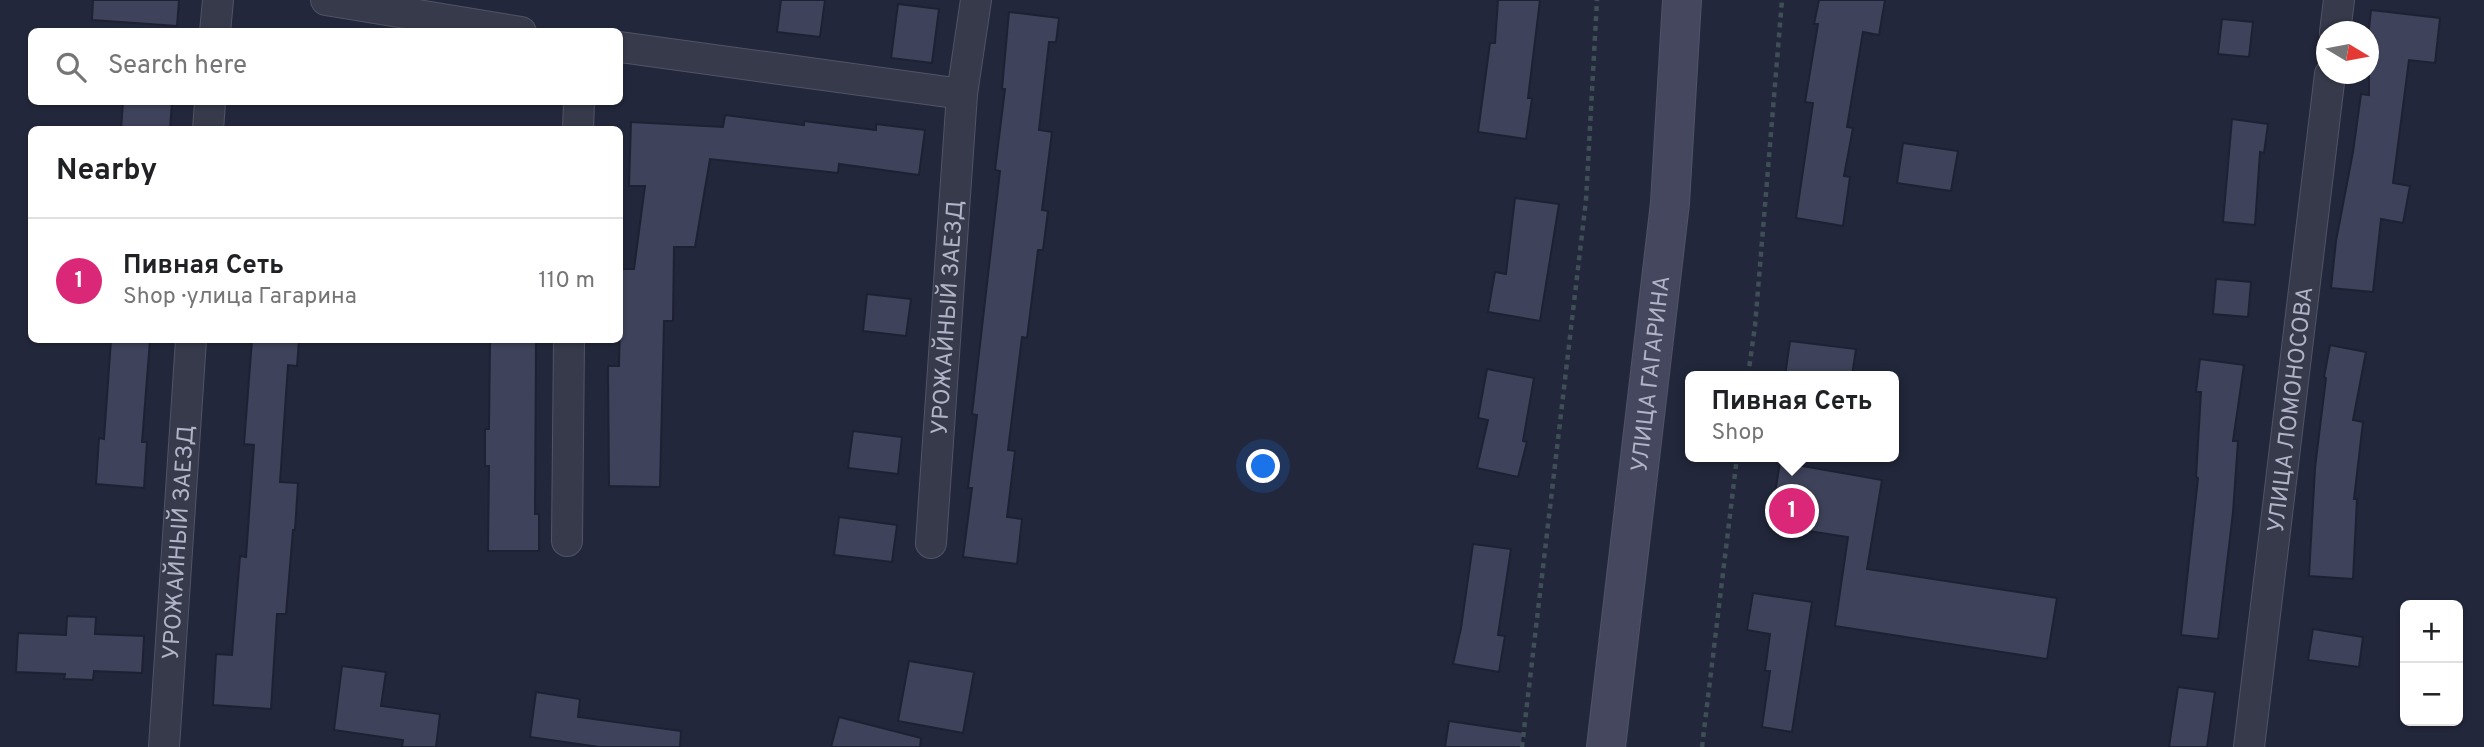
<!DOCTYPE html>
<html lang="en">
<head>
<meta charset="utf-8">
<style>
	body { margin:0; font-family:Overpass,sans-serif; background:#f2f2f2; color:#202124 }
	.controls { position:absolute; right:21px; bottom:21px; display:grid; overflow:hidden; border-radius:10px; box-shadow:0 2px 5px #0004 }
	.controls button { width:63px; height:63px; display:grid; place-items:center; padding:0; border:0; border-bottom:2px solid #e0e0e0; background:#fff; color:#202124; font:35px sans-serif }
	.compass { position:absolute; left:2316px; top:21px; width:63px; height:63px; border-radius:50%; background:#fff; box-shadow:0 2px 5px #0004; rotate:100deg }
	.you { position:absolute; left:1264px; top:467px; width:24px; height:24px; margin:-18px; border:5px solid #fff; border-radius:50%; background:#1a73e8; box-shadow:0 0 0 10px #1a73e833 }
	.badge { display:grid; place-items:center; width:46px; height:46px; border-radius:50%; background:#db2777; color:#fff; font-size:23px; font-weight:700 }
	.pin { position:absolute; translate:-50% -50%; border:4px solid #fff; box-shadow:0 2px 7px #0006 }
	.popup { position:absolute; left:1685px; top:371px; width:214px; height:91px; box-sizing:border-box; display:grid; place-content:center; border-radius:10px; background:#fff; filter:drop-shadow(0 2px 5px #0005); font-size:23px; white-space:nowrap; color:#757577 }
	.popup b { font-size:26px; color:#202124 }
	.popup::after { content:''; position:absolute; left:50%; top:100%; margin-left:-14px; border:14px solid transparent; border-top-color:#fff }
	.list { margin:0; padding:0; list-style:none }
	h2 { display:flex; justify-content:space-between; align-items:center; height:91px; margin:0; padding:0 28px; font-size:30px }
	h2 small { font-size:23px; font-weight:400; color:#757577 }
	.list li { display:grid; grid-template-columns:46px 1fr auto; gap:21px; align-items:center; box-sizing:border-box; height:126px; padding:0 28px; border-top:2px solid #e0e0e0 }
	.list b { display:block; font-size:26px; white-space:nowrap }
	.list p { margin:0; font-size:23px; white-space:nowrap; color:#757577 }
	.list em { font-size:23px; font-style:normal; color:#757577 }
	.icon { flex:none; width:38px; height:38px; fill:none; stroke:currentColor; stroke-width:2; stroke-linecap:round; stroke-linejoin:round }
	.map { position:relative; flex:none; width:2484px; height:747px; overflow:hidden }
	.search { position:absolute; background:#fff; box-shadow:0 2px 5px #0004; left:28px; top:28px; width:595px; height:77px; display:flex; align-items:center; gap:18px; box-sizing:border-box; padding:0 24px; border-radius:10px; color:#757577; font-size:26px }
	.panel { position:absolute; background:#fff; box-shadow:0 2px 5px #0004; left:28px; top:126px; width:595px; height:217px; border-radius:10px }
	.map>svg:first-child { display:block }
	.building { fill:#3e435b; stroke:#1d2132; stroke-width:2 }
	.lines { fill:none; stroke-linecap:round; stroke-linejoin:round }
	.minor-casing { stroke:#515466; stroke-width:32 }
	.secondary-casing { stroke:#515466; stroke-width:40 }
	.path { stroke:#3f4f56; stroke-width:4.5; stroke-dasharray:5 5; stroke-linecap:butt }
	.minor { stroke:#363a4b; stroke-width:30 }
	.secondary { stroke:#44475e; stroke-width:38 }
	.labels { text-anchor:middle; stroke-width:7; stroke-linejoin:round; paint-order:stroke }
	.street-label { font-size:23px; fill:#b1b4c7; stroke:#1b1f30 }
</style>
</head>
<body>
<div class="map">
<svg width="2484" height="747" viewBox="0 0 2484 747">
	<rect width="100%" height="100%" fill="#22273b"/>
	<g class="building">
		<polygon points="93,0 179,0 177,26 92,20"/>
		<polygon points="781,0 825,0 820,37 777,32"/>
		<polygon points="1498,0 1540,0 1528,98 1532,98 1526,139 1478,132 1490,43 1495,43"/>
		<polygon points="1819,0 1885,0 1879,35 1863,32 1847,127 1853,128 1844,176 1850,177 1843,226 1796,218 1813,103 1805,102 1818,24 1814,24"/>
		<polygon points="898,4 939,9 932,63 891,58"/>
		<polygon points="2371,10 2440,18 2435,63 2409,60 2393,183 2410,186 2403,223 2381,219 2373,292 2331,288 2336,241 2353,152 2361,94 2369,95 2369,29"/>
		<polygon points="1009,12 1059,18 1056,42 1049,42 1039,130 1052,132 1042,210 1048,211 1043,250 1038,250 1027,338 1022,337 1008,450 1015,451 1007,517 1022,519 1017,564 963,557 972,488 968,488 977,415 972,414 1000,171 995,170 1005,89 1002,89"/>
		<polygon points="2222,19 2253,22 2249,57 2218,54"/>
		<polygon points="123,102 172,102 170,130 121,130"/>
		<polygon points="725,115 804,125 804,121 876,130 876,124 925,130 919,175 839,164 838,173 710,159 695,247 674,247 673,321 664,321 660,487 609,486 608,366 619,366 621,269 634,269 645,186 629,186 631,122 723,127"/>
		<polygon points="2232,119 2268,124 2264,153 2260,152 2255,225 2223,222"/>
		<polygon points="1903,143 1958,151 1951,191 1897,183"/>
		<polygon points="1515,198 1559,204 1540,321 1488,312 1495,272 1506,274"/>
		<polygon points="2216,279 2251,282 2248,317 2213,314"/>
		<polygon points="867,294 911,299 906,336 863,331"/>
		<polygon points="111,340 150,340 142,442 147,442 144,488 96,484 99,438 104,439"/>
		<polygon points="252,340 299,340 297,366 288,365 280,482 298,483 295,530 293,530 286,614 277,614 271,709 213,705 216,654 232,655 240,556 246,557 254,445 244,444"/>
		<polygon points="490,340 536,341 535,514 539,514 539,551 488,551 489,466 485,466 485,429 489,429"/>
		<polygon points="1790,341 1856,349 1852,376 1785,376"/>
		<polygon points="2330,345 2366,352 2353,420 2363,422 2354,499 2357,499 2353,579 2309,576 2315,468 2326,378 2324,377"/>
		<polygon points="2200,359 2244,365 2233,441 2238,441 2233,512 2218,639 2181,635 2198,478 2196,477 2201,392 2196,392"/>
		<polygon points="1487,369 1534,378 1523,441 1527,442 1518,477 1477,468 1488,420 1478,418"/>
		<polygon points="853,431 902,437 898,474 848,468"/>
		<polygon points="1780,462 1882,480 1867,569 2057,598 2047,659 1835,626 1848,537 1770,525"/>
		<polygon points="839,517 897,525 892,562 834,555"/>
		<polygon points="1473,544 1511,549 1498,635 1505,636 1499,672 1453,664 1461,628"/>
		<polygon points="1753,593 1812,602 1792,732 1762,727 1770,671 1765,671 1770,634 1747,630"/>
		<polygon points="67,616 96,617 95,634 144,636 142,673 94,671 93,680 64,679 65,674 16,672 18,633 66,635"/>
		<polygon points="2313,629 2363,637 2359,667 2308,660"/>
		<polygon points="909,661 974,672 963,733 898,721"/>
		<polygon points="342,666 386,672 381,706 440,714 436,747 402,747 403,740 334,730"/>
		<polygon points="2178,687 2215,692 2207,747 2169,747"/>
		<polygon points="536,692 580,699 578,717 681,731 680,747 599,747 530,737"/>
		<polygon points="839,717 921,738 920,747 831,747"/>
		<polygon points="1449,721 1523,732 1522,747 1445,747"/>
	</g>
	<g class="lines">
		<g class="minor-casing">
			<g id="minor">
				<polyline points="326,0 521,32"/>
				<polyline points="215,32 218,0"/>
				<polyline points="2335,32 2339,0"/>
				<polyline points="620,47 962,94"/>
				<polyline points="208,130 210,102"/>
				<polyline points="578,130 579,102"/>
				<polyline points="567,541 569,340"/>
				<path id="s1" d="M931,543L962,94L976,0"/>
				<path id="s2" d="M164,747L191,340"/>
				<path id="s3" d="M2249,747L2330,74"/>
			</g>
		</g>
		<g class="secondary-casing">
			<g id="secondary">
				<path id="s4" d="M1606,747L1670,203L1682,0"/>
			</g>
		</g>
		<g class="path">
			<polyline points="1748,376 1755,326 1782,0"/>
			<polyline points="1522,747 1586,200 1597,0"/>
			<polyline points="1702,747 1737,457"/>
		</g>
		<use href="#minor" class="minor"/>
		<use href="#secondary" class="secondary"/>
	</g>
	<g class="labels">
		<g class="street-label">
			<text dy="8" stroke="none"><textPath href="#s1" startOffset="226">УРОЖАЙНЫЙ ЗАЕЗД</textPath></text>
			<text dy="8" stroke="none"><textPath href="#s4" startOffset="376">УЛИЦА ГАГАРИНА</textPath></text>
			<text dy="8" stroke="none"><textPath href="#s3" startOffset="340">УЛИЦА ЛОМОНОСОВА</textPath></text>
			<text dy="8" stroke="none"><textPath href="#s2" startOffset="205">УРОЖАЙНЫЙ ЗАЕЗД</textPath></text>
		</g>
	</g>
</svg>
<div class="controls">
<button>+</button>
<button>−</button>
</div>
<svg class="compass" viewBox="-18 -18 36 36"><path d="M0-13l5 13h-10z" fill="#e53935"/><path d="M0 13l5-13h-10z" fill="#757577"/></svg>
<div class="you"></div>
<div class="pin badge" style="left:1792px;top:511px">1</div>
<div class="popup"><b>Пивная Сеть</b>Shop</div>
<div class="search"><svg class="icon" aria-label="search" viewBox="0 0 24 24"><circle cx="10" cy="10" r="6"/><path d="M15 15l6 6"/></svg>Search here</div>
<section class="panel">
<h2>Nearby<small></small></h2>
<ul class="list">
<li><span class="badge">1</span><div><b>Пивная Сеть</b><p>Shop · улица Гагарина</p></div><em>110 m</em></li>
</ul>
</section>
</div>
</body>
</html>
